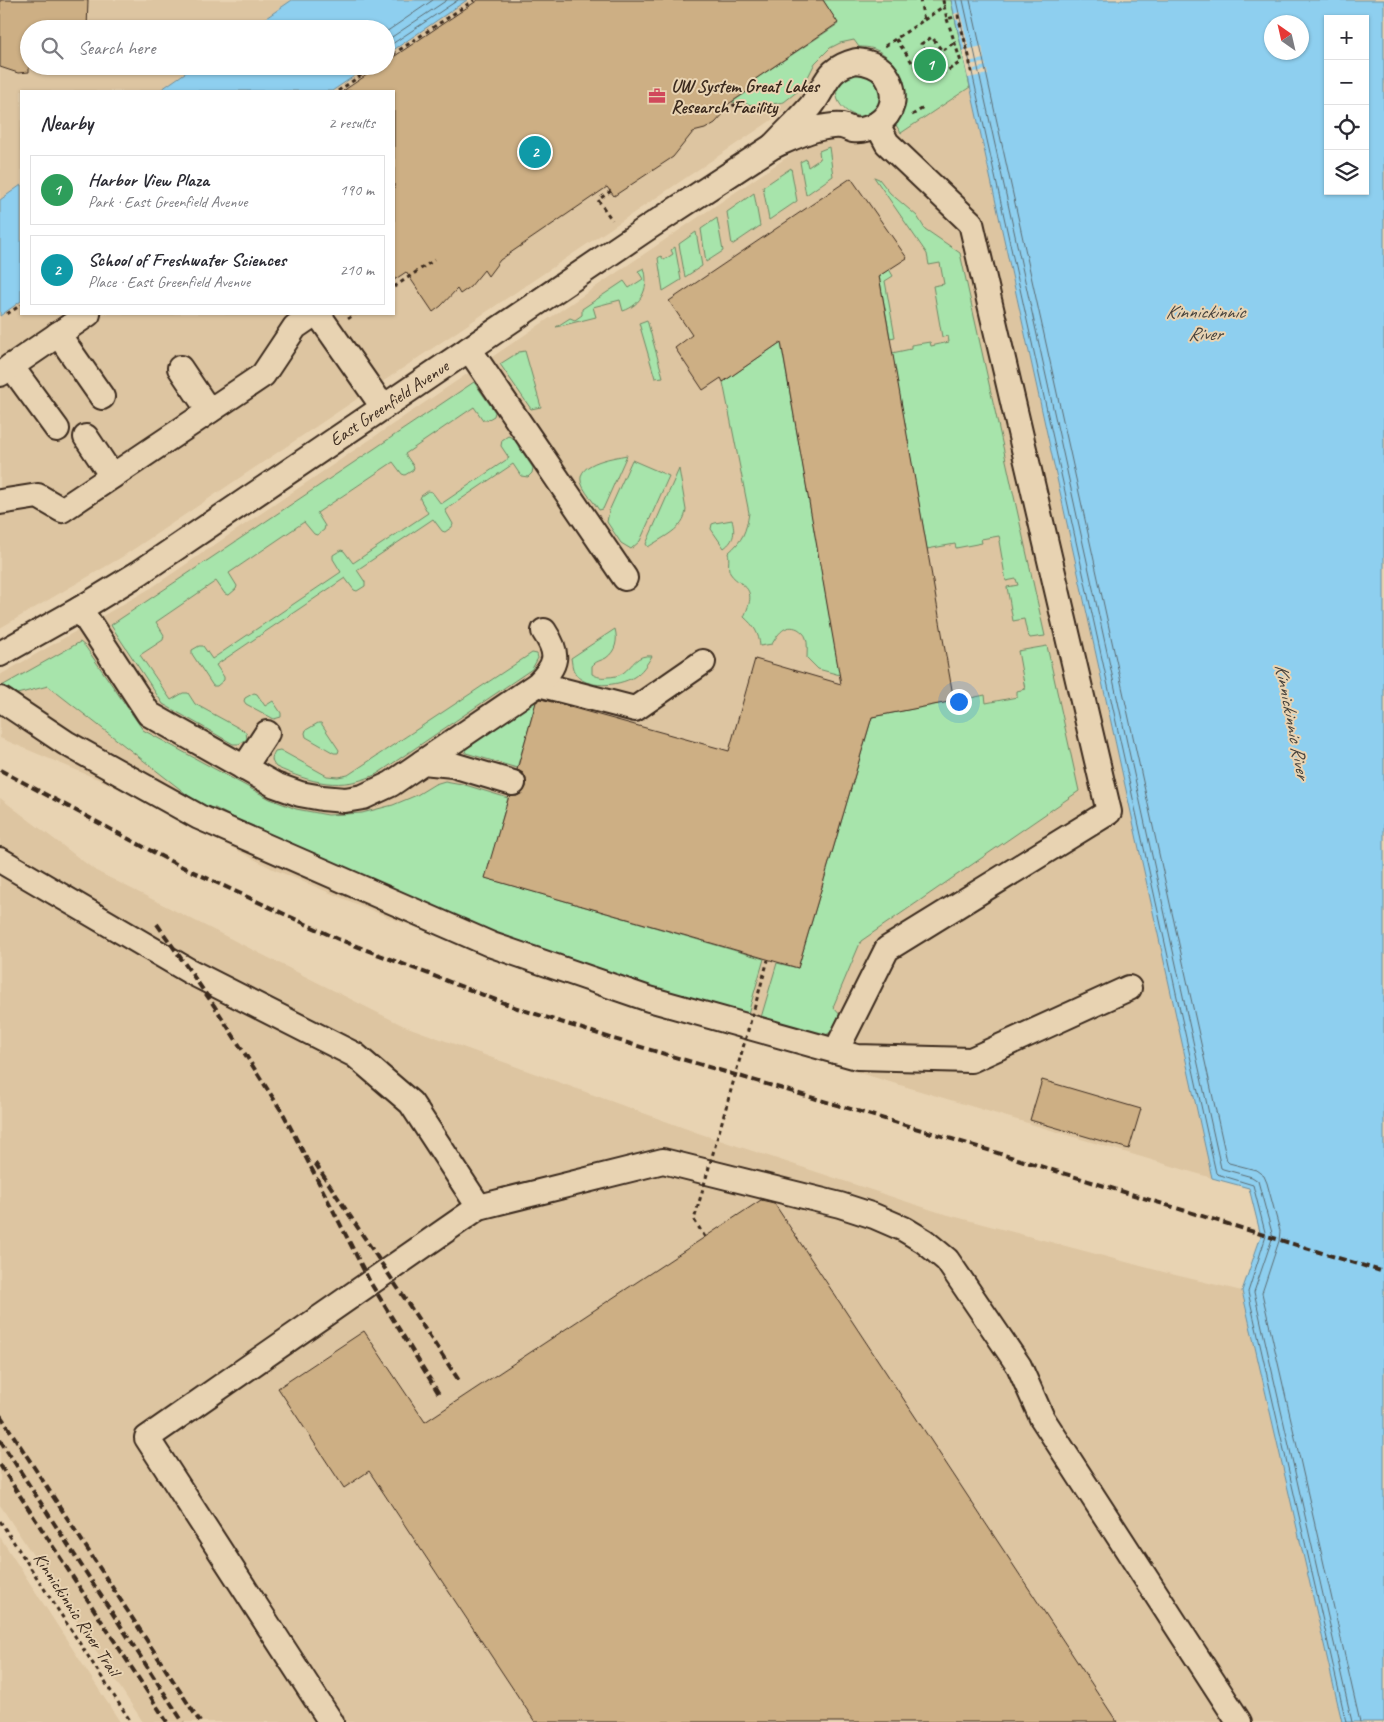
<!DOCTYPE html>
<html lang="en">
<head>
<meta charset="utf-8">
<style>
	body { margin:0; font-family:Caveat,sans-serif; background:#f2f2f3; color:#2b2b33 }
	.controls { position:absolute; right:15px; top:15px; display:grid; overflow:hidden; border-radius:0px; box-shadow:0 1px 4px #0004 }
	.controls button { width:45px; height:45px; display:grid; place-items:center; padding:0; border:0; border-bottom:1px solid #e1e1e2; background:#fff; color:#2b2b33; font:25px sans-serif }
	.compass { position:absolute; left:1264px; top:15px; width:45px; height:45px; border-radius:50%; background:#fff; box-shadow:0 1px 4px #0004; rotate:326deg }
	.you { position:absolute; left:958px; top:701px; width:18px; height:18px; margin:-12px; border:4px solid #fff; border-radius:50%; background:#1a73e8; box-shadow:0 0 0 8px #1a73e833 }
	.badge { display:grid; place-items:center; width:32px; height:32px; border-radius:50%; background:#7c3aed; color:#fff; font-size:16px; font-weight:700 }
	.pin { position:absolute; translate:-50% -50%; border:2px solid #fff; box-shadow:0 1px 5px #0006 }
	.list { margin:0; padding:0; list-style:none }
	h2 { display:flex; justify-content:space-between; align-items:center; height:65px; margin:0; padding:0 20px; font-size:21px }
	h2 small { font-size:16px; font-weight:400; color:#7c7c81 }
	.list li { display:grid; grid-template-columns:32px 1fr auto; gap:15px; align-items:center; box-sizing:border-box; height:70px; margin:0 10px 10px; padding:0 10px; border:1px solid #e1e1e2; border-radius:0px }
	.list b { display:block; font-size:19px; white-space:nowrap }
	.list p { margin:0; font-size:16px; white-space:nowrap; color:#7c7c81 }
	.list em { font-size:16px; font-style:normal; color:#7c7c81 }
	.icon { flex:none; width:28px; height:28px; fill:none; stroke:currentColor; stroke-width:2; stroke-linecap:round; stroke-linejoin:round }
	.map { position:relative; flex:none; width:1384px; height:1722px; overflow:hidden }
	.search { position:absolute; background:#fff; box-shadow:0 1px 4px #0004; left:20px; top:20px; width:375px; height:55px; display:flex; align-items:center; gap:12px; box-sizing:border-box; padding:0 18px; border-radius:28px; color:#7c7c81; font-size:19px }
	.panel { position:absolute; background:#fff; box-shadow:0 1px 4px #0004; left:20px; top:90px; width:375px; height:225px; border-radius:0px }
	.map>svg:first-child { display:block }
	.built { fill:#ddc5a1 }
	.green { fill:#a7e4ab; stroke:#718764 }
	.water { fill:#8ecfef; stroke:#6d8d9b; fill-rule:evenodd }
	.pier { fill:#e8d3b2 }
	.lines { fill:none; stroke-linecap:round; stroke-linejoin:round }
	.shore { stroke:#5c6c72; stroke-width:1 }
	.building { fill:#cdaf84; stroke:#3b2a1e }
	.minor-casing { stroke:#3b2a1e; stroke-width:28 }
	.path { stroke:#3b2a1e; stroke-width:3; stroke-dasharray:4 4; stroke-linecap:butt }
	.minor { stroke:#e8d3b2; stroke-width:24 }
	.rail { stroke:#3b2a1e; stroke-width:4; stroke-dasharray:8 4; stroke-linecap:butt }
	.path-bridge { stroke:#3b2a1e; stroke-width:3; stroke-dasharray:4 4; stroke-linecap:butt }
	.labels { text-anchor:middle; stroke-width:4; stroke-linejoin:round; paint-order:stroke }
	.poi-label { font-size:18px; font-weight:bold; fill:#3b2a1e; stroke:#e8d3b2; text-anchor:start }
	.street-label { font-size:18px; fill:#3b2a1e; stroke:#e8d3b2 }
	.water-label { font-size:19px; font-style:italic; fill:#47433d; stroke:#e8d3b2 }
</style>
</head>
<body>
<div class="map">
<svg width="1384" height="1722" viewBox="0 0 1384 1722">
	<rect width="100%" height="100%" fill="#e8d3b2"/>
	<filter id="ink" filterUnits="userSpaceOnUse"><feTurbulence type="fractalNoise" baseFrequency=".02" numOctaves="2"/><feDisplacementMap in="SourceGraphic" scale="10" xChannelSelector="R" yChannelSelector="G"/><feConvolveMatrix kernelMatrix="1 2 1 2 8 2 1 2 1" color-interpolation-filters="sRGB"/></filter>
	<g filter="url(#ink)">
		<g class="built">
			<polygon points="0,0 292,0 250,29 29,29 29,66 195,66 159,91 21,91 21,185 0,200"/>
			<polygon points="467,0 828,0 859,47 842,50 829,58 820,68 809,91 800,101 122,557 0,628 0,316 21,301 21,314 394,314 394,91 332,91 369,66 386,66 386,55"/>
			<polygon points="970,87 1212,1178 629,1004 390,918 273,869 107,783 0,738 0,675 151,588 808,143 894,122 901,133"/>
			<polygon points="0,798 96,871 402,1025 698,1133 941,1213 1171,1274 1242,1291 1342,1722 143,1722 0,1505"/>
			<polygon points="0,1537 120,1722 0,1722"/>
		</g>
		<g class="green">
			<path d="M823,0H951L970,87L901,133L894,122C897,118 901,113 903,108C911,85 897,58 874,49C869,47 864,47 859,47L854,40L840,43L830,48L815,63L803,87L784,102L761,106L732,102L754,87L751,82L838,24Z"/>
			<path d="M854,71L869,72L883,90C882,95 882,102 879,106C865,132 823,104 841,81C844,77 850,74 854,71Z"/>
			<polygon points="829,147 833,176 806,195 800,162 806,159 808,167 820,159 819,151"/>
			<polygon points="791,168 797,201 769,220 763,187"/>
			<polygon points="874,177 879,179 890,193 917,216 925,229 960,253 1045,636 1030,638 1027,633 1024,619 1013,621 1007,587 1018,585 1016,579 1006,581 999,541 1000,540 999,536 981,539 982,543 956,548 955,544 927,549 892,353 911,349 911,345 930,342 931,346 949,342 948,336 942,337 933,286 944,284 940,263 929,265 927,254"/>
			<polygon points="754,193 760,226 732,245 727,212"/>
			<polygon points="717,218 723,251 706,262 701,229"/>
			<polygon points="696,232 702,266 685,277 679,244"/>
			<polygon points="675,247 681,280 663,291 658,258 661,256 664,260 673,254 671,250"/>
			<path d="M644,268C650,286 642,305 623,311L620,300L593,307L596,317L556,327L570,318L575,320L582,315V309L624,281L629,288L643,279L638,271Z"/>
			<polygon points="889,269 893,276 885,281 895,337 890,338 879,276"/>
			<polygon points="647,320 663,377 655,378 639,323"/>
			<path d="M781,342L840,675L818,669L807,658C807,652 808,643 806,638C805,634 801,631 798,629C785,623 778,634 772,644L760,646C759,633 754,626 744,617C749,605 755,593 742,584C738,581 733,578 730,573C727,567 730,559 728,553C743,540 746,532 749,513L723,382Z"/>
			<polygon points="525,351 541,407 531,409 500,364 519,352"/>
			<polygon points="474,382 495,412 494,416 487,420 483,420 474,407 405,454 414,467 413,470 405,475 402,474 393,462 317,513 325,526 324,530 317,535 314,534 304,522 229,573 237,586 236,589 229,595 225,594 216,581 156,622 164,635 163,640 140,655 171,700 183,693 188,693 195,704 246,732 247,739 239,744 233,744 163,704 112,627 111,625"/>
			<polygon points="508,436 513,438 533,468 532,473 528,477 521,476 513,464 445,510 453,524 452,527 445,532 442,531 433,519 357,570 365,582 365,586 357,591 354,590 345,578 216,665 224,677 224,680 217,686 213,686 192,654 192,650 199,646 203,646 212,659 341,572 333,559 333,555 341,550 344,551 353,563 428,513 420,499 421,496 428,491 432,492 441,504 509,458 501,446 502,440"/>
			<path d="M627,455L603,509L599,510C594,502 587,495 583,487C571,463 612,458 627,455Z"/>
			<polygon points="632,460 669,476 640,541 631,549 621,543 607,522 609,511"/>
			<path d="M679,469L686,510C684,529 663,537 648,547L646,544Z"/>
			<path d="M732,520C735,532 735,540 724,548L711,529L712,524L715,523Z"/>
			<path d="M615,629C618,640 616,651 606,658C600,661 596,661 592,666V674C597,677 602,678 607,677C613,677 618,676 623,673C633,666 636,654 652,656C647,664 642,672 634,677C619,686 585,690 575,673C572,669 572,663 571,658Z"/>
			<polygon points="80,642 85,646 143,730 270,799 296,809 328,815 362,813 393,805 417,795 435,784 445,781 462,784 508,798 486,878 764,959 747,1017 591,972 483,931 280,842 215,808 203,807 48,686 17,694 11,690 5,693 0,687"/>
			<polygon points="1047,646 1079,791 861,941 833,1007 842,1017 835,1029 820,1039 760,1021 777,963 798,968 872,717 953,701 953,698 970,695 971,698 985,695 986,703 1017,697 1017,691 1025,689 1018,651"/>
			<path d="M532,653L537,654L538,658L532,669L377,774C341,791 311,783 276,767C271,761 271,758 275,751L280,750L327,776L338,777L348,775Z"/>
			<polygon points="254,693 257,694 265,706 273,701 281,713 281,717 274,719 246,704 244,701 245,698"/>
			<polygon points="538,697 517,768 466,753 464,748"/>
			<polygon points="318,723 321,723 339,750 338,753 334,753 306,737 305,733 306,730"/>
		</g>
		<g class="water">
			<polygon points="292,0 467,0 386,55 386,29 250,29"/>
			<path d="M951,0H1384V1722H1342L1242,1291L1261,1236L1249,1188L1212,1178ZM1328,19H1365V191H1328ZM1272,22H1302V52H1272Z"/>
			<polygon points="195,66 369,66 332,91 159,91"/>
			<polygon points="21,185 21,301 0,316 0,200"/>
		</g>
		<polygon class="pier" points="960,12 969,49 982,46 984,59 972,61 972,64 985,63 986,66 974,69 974,72 987,70 988,74 968,78 962,51 965,50 958,20 956,20 954,14"/>
		<g class="lines">
			<g class="shore">
				<polyline points="956,0 1216,1173 1217,1174 1253,1185 1266,1236 1248,1292 1346,1722"/>
				<polyline points="963,0 1221,1168 1223,1169 1252,1177 1258,1181 1272,1233 1272,1239 1254,1292 1352,1722"/>
				<polyline points="970,0 1227,1161 1229,1163 1256,1170 1264,1176 1267,1183 1280,1231 1279,1241 1262,1293 1360,1722"/>
				<polyline points="386,32 433,0"/>
				<polyline points="386,41 447,0"/>
				<polyline points="386,48 458,0"/>
			</g>
		</g>
		<g class="building">
			<polygon points="0,0 88,0 87,29 29,29 29,72 18,73 0,67"/>
			<polygon points="478,0 823,0 838,23 751,82 754,87 724,107 726,111 715,123 705,129 693,132 673,157 614,196 607,187 500,260 488,276 484,270 470,287 460,294 457,289 441,306 433,312 406,272 394,280 394,91 343,91 380,66 386,66 386,62"/>
			<polygon points="851,178 907,258 879,276 954,701 872,717 798,968 485,878 509,796 517,796 522,793 526,787 526,779 523,773 517,770 536,702 541,699 729,751 755,659 841,684 781,342 723,382 721,378 703,390 675,348 692,335 669,301"/>
			<polygon points="1042,1080 1141,1109 1129,1149 1030,1120"/>
			<polygon points="761,1200 774,1203 1117,1722 535,1722 369,1471 344,1488 278,1388 364,1331 425,1422"/>
		</g>
		<g class="lines">
			<g class="minor-casing">
				<g id="minor">
					<path d="M856,61C868,62 879,65 886,75C892,84 894,94 892,104C888,120 870,132 853,130C850,129 846,127 842,126C834,125 824,127 816,129C801,133 787,140 773,146C785,133 799,120 811,106C828,84 825,69 856,61Z"/>
					<polyline points="318,314 383,407"/>
					<polyline points="58,334 102,397"/>
					<polyline points="469,349 625,578"/>
					<polyline points="11,366 57,429"/>
					<polyline points="180,368 209,411"/>
					<polyline points="0,374 88,314"/>
					<polyline points="86,437 112,476"/>
					<polyline points="0,502 38,496 62,510 263,375 295,327 314,314"/>
					<polyline points="80,609 149,714 275,785 300,794 322,798 345,800 363,797 391,784 423,762 453,765 513,783"/>
					<polyline points="0,654 80,609 139,573 646,229 773,146"/>
					<polyline points="538,684 635,709 703,662"/>
					<polyline points="0,699 66,743 199,817 492,945 649,999 857,1057 971,1060 1129,988"/>
					<path d="M423,762L538,684C557,664 560,655 544,631"/>
					<polyline points="244,768 267,733"/>
					<polyline points="0,860 189,971 355,1055 411,1103 479,1207"/>
					<polyline points="836,1051 887,949 1109,812 971,223 887,143 877,124"/>
					<polyline points="331,1722 147,1438 479,1207 663,1161 840,1205 874,1216 904,1229 924,1241 947,1260 1019,1366 1042,1418 1239,1722"/>
				</g>
			</g>
			<g class="path">
				<polyline points="943,0 944,6"/>
				<polyline points="947,19 961,62 942,74 921,44 932,37 942,51 955,42"/>
				<polyline points="924,20 944,6 947,19 958,16 969,56 971,71 974,70"/>
				<polyline points="896,39 927,84"/>
				<polyline points="885,46 924,20 920,0"/>
				<polyline points="386,59 474,0"/>
				<polyline points="914,65 923,59 925,50"/>
				<polyline points="926,82 940,71"/>
				<polyline points="338,91 375,66"/>
				<polyline points="725,109 734,105 777,110"/>
				<polyline points="912,115 925,107"/>
				<polyline points="611,191 598,200 612,220"/>
				<polyline points="394,287 434,260"/>
				<polyline points="7,314 21,305"/>
				<polyline points="350,319 349,318 355,314"/>
				<polyline points="0,1521 131,1722"/>
			</g>
			<use href="#minor" class="minor"/>
			<g class="rail">
				<polyline points="0,770 170,861 338,939 517,1008 614,1039 952,1139 1384,1272"/>
				<polyline points="157,924 215,1007 284,1115 370,1282 439,1394"/>
				<polyline points="315,1163 460,1382"/>
				<polyline points="0,1415 200,1722"/>
				<polyline points="0,1440 183,1722"/>
				<polyline points="0,1465 167,1722"/>
			</g>
			<polyline class="path-bridge" points="705,1237 694,1220 768,960"/>
		</g>
	</g>
	<defs>
		<g id="office-bare" transform="scale(1.35)"><path d="M-6-3h4V-5.5h4V-3h4V5H-6ZM-1-4.5V-3h2v-1.5ZM-6 0V1H6V0Z" fill="#d1495b" stroke="#e8d3b2" stroke-width="2.5" paint-order="stroke"/></g>
	</defs>
	<g fill-rule="evenodd">
		<use href="#office-bare" x="657" y="96"/>
	</g>
	<g class="labels">
		<g class="poi-label">
			<text x="671" y="92">UW System Great Lakes<tspan x="671" dy="21">Research Facility</tspan></text>
		</g>
		<g class="street-label">
			<text transform="translate(389 403) rotate(-34)" y="6">East Greenfield Avenue</text>
			<text transform="translate(77 1614) rotate(57)" y="6">Kinnickinnic River Trail</text>
		</g>
		<g class="water-label">
			<text x="1205" y="318">Kinnickinnic<tspan x="1205" dy="22">River</tspan></text>
			<text transform="translate(1293 721) rotate(79)" y="7">Kinnickinnic River</text>
		</g>
	</g>
</svg>
<div class="controls">
<button>+</button>
<button>−</button>
<button><svg class="icon" aria-label="locate" viewBox="0 0 24 24"><circle cx="12" cy="12" r="6"/><path d="M12 2v4M12 18v4M2 12h4M18 12h4"/></svg></button>
<button><svg class="icon" aria-label="layers" viewBox="0 0 24 24"><path d="M12 4l9 5-9 5-9-5zM3 14l9 5 9-5"/></svg></button>
</div>
<svg class="compass" viewBox="-18 -18 36 36"><path d="M0-13l5 13h-10z" fill="#e53935"/><path d="M0 13l5-13h-10z" fill="#7c7c81"/></svg>
<div class="you"></div>
<div class="pin badge" style="left:930px;top:65px;background:#2e9e5b">1</div>
<div class="pin badge" style="left:535px;top:152px;background:#0f9aa8">2</div>
<div class="search"><svg class="icon" aria-label="search" viewBox="0 0 24 24"><circle cx="10" cy="10" r="6"/><path d="M15 15l6 6"/></svg>Search here</div>
<section class="panel">
<h2>Nearby<small>2 results</small></h2>
<ul class="list">
<li><span class="badge" style="background:#2e9e5b">1</span><div><b>Harbor View Plaza</b><p>Park · East Greenfield Avenue</p></div><em>190 m</em></li>
<li><span class="badge" style="background:#0f9aa8">2</span><div><b>School of Freshwater Sciences</b><p>Place · East Greenfield Avenue</p></div><em>210 m</em></li>
</ul>
</section>
</div>
</body>
</html>
